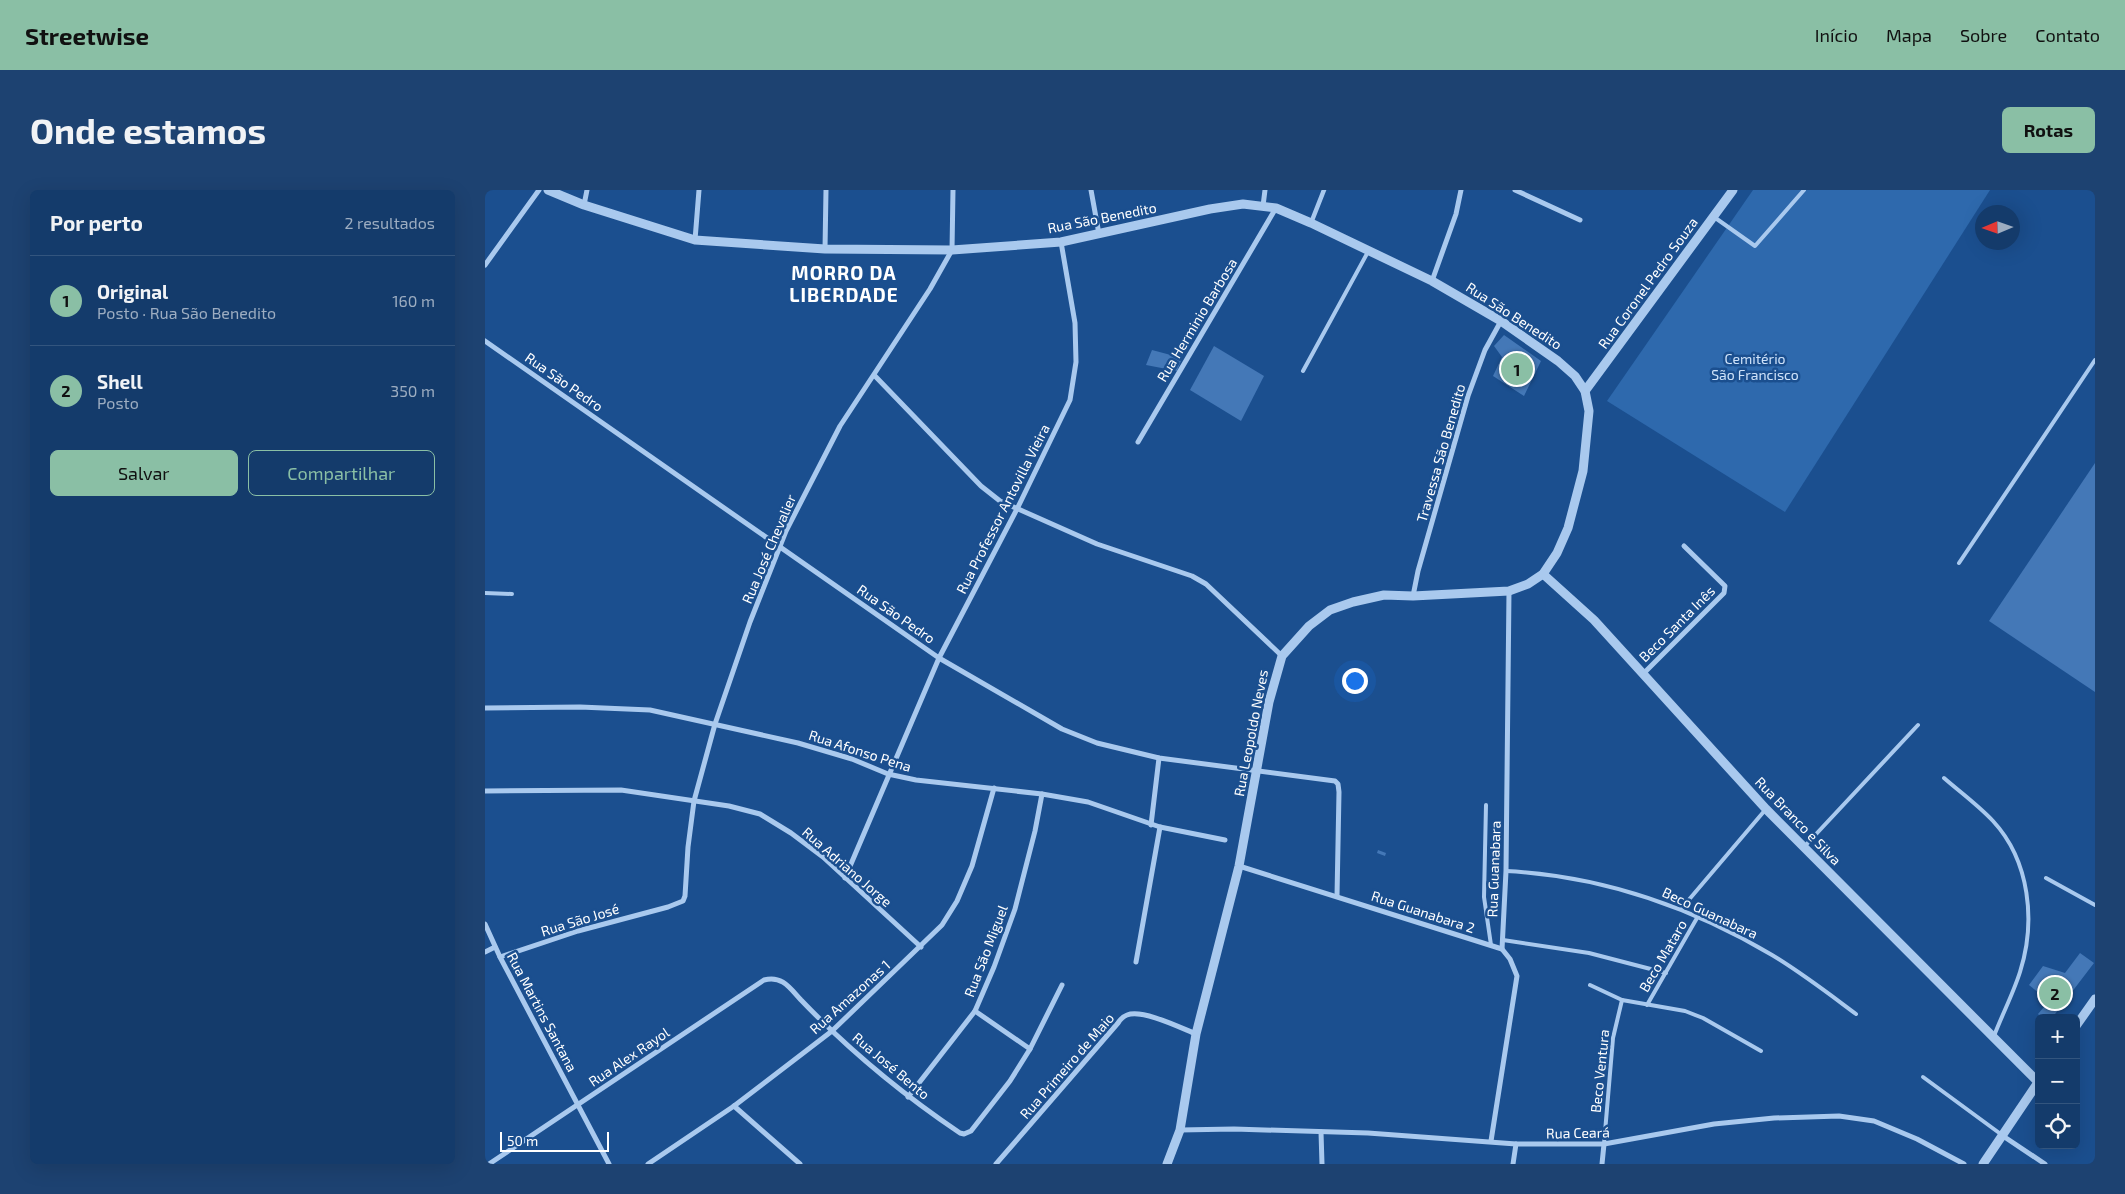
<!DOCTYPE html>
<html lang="pt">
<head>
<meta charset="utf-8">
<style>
	body { margin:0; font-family:"Exo 2",sans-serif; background:#1d4271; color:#f1f3f6 }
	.controls { position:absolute; right:15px; bottom:15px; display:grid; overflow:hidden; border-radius:8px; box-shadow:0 5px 20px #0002 }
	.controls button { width:45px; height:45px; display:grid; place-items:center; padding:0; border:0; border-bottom:1px solid #33557e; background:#143b6b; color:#f1f3f6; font:25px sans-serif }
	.compass { position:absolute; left:1490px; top:15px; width:45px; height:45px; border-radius:50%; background:#143b6b; box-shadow:0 5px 20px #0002; rotate:268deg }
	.scale { position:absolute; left:15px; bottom:12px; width:109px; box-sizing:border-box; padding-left:5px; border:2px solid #fff; border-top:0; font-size:14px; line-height:18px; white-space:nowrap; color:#fff; -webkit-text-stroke:4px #1b4f8f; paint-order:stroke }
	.you { position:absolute; left:869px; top:490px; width:18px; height:18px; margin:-12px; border:4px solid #fff; border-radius:50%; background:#1a73e8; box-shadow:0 0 0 8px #1a73e833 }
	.badge { display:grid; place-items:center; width:32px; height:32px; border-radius:50%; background:#8abfa5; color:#111; font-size:16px; font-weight:700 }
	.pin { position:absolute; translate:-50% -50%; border:2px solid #fff; box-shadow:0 1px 5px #0006 }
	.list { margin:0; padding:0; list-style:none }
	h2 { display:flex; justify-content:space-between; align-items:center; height:65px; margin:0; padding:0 20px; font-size:21px }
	h2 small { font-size:16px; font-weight:400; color:#9dadc1 }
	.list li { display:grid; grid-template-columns:32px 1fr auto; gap:15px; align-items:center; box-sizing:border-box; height:90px; padding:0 20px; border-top:1px solid #33557e }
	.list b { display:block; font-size:19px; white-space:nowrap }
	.list p { margin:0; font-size:16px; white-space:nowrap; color:#9dadc1 }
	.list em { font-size:16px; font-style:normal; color:#9dadc1 }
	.actions { display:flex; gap:10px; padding:15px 20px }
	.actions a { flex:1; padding:11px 0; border:1px solid #8abfa5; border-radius:8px; text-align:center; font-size:18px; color:#8abfa5 }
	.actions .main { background:#8abfa5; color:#111 }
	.icon { flex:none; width:28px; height:28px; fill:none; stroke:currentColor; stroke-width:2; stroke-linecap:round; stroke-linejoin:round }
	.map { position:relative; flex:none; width:1610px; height:974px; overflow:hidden; border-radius:8px }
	header { display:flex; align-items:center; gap:30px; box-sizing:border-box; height:70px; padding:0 25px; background:#8abfa5; color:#111 }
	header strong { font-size:24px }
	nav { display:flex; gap:28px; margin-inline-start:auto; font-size:18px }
	.intro { display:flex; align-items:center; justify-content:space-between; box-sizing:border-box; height:120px; padding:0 30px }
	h1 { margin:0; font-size:35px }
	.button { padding:12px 22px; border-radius:8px; background:#8abfa5; color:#111; font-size:18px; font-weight:700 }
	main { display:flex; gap:30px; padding:0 30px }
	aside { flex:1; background:#143b6b; border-radius:8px; box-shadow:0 5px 20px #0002 }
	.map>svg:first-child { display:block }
	.green { fill:#2e69ad }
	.building { fill:#4478b7 }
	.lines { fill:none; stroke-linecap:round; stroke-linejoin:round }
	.service { stroke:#a9c9ee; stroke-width:4 }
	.pedestrian { stroke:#a9c9ee; stroke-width:4.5 }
	.minor { stroke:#a9c9ee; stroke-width:5 }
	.tertiary { stroke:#a9c9ee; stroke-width:9 }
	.labels { text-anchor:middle; stroke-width:5; stroke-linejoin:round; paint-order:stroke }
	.street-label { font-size:14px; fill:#fff; stroke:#1b4f8f }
	.park-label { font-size:14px; fill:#cfe3fa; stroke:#1b4f8f }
	.district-label { font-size:19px; font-weight:bold; letter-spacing:1px; fill:#fff; stroke:#1b4f8f }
</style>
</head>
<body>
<header>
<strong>Streetwise</strong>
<nav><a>Início</a><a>Mapa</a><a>Sobre</a><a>Contato</a></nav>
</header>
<div class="intro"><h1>Onde estamos</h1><a class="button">Rotas</a></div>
<main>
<aside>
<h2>Por perto<small>2 resultados</small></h2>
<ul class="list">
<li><span class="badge">1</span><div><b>Original</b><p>Posto · Rua São Benedito</p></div><em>160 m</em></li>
<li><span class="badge">2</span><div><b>Shell</b><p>Posto</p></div><em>350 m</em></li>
</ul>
<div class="actions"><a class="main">Salvar</a><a>Compartilhar</a></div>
</aside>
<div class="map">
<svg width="1610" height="974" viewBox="0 0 1610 974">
	<rect width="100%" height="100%" fill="#1b4f8f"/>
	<polygon class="green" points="1268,0 1505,0 1300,322 1122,211"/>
	<g class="building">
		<polygon points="1019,145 1056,171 1039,206 1008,186 1017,167 1009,156"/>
		<polygon points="729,156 779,186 756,231 705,200"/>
		<polygon points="667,160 697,168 692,181 661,175"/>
		<polygon points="1610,273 1610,502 1504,431"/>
		<polygon points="893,660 901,663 900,666 892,663"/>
		<polygon points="1595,763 1609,773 1567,828 1557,828 1553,824 1564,811 1544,795 1558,776 1580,783"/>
	</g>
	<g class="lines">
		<g class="service">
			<polyline points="1229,27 1270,56 1319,0"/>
			<polyline points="818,181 884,60"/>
			<polyline points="1474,373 1610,170"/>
			<polyline points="0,403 27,404"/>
			<path d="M1459,588C1475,602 1493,615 1508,631C1545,671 1551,732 1535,782C1528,804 1517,825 1509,846"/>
			<polyline points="1001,615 999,707 1006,755"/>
			<polyline points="1319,657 1433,535"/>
			<path d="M1021,681C1117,686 1206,717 1287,765C1317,783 1344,804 1371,824"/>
			<polyline points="1561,688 1610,715"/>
			<polyline points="1196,719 1281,619"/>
			<polyline points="1018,750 1104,763 1181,783"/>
			<polyline points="1105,795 1137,810 1200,821 1218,828 1276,861"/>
			<polyline points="1162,815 1212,728"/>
			<polyline points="1438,887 1517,945"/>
			<polyline points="1119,954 1128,848 1137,810"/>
		</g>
		<polyline class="pedestrian" points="826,33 839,0"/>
		<g class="minor">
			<polyline points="606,0 614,44"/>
			<polyline points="1030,0 1095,30"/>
			<polyline points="99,15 102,0"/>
			<polyline points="778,16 780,0"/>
			<polyline points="210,50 214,0"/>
			<polyline points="340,59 341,0"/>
			<polyline points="0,75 54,0"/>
			<polyline points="947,91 971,24 976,0"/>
			<polyline points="0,151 454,468 577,539 612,553 674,568 850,591 853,594 854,602 852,706"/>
			<polyline points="390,186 496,296 515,311 612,354 707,386 721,394 797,466"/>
			<polyline points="653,252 791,18"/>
			<polyline points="928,406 933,381 983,206 1000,160 1016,131"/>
			<polyline points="1158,484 1239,403 1240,396 1199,356"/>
			<polyline points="0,518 95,517 165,520 313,553 367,569 403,584 431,590 557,604 603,612 675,637 740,650"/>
			<polyline points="0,601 136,600 244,616 275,624 306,643 338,667 436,757"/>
			<polyline points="666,635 674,568"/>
			<polyline points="754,676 1017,759"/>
			<polyline points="360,688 454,468 533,317 585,210 591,172 590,133 576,52"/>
			<polyline points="0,734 15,767 124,974"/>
			<polyline points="0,762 10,757"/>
			<polyline points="15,767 93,741 183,717 198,711 200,706 203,657 209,611 230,534 265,432 301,341 355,236 445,99 467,60 468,0"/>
			<polyline points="651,772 675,637"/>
			<polyline points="490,821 545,859"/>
			<polyline points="423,907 490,821 509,777 530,719 550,641 557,604"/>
			<polyline points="249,916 315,974"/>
			<polyline points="695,940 749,939 883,943 1031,954 1119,954 1229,934 1289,928 1354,926 1389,931 1432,949 1479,974"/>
			<polyline points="836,942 837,974"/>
			<polyline points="1518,946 1560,974"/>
			<polyline points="1006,951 1032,786 1025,769 1017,759 1021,681 1024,401"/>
			<path d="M4,974L279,790C297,785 305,798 316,810C364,860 417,904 475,943L479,944L486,941L525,891L545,859L577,795"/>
			<polyline points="163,974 249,916 347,841 457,735 472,711 487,676 509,598"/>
			<path d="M511,974L633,833C635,830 639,826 642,825C658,819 696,838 711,844"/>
			<polyline points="1028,974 1031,954"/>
			<polyline points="1117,974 1119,954"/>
		</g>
		<g class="tertiary">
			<polyline points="63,0 99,15 210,50 340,59 467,60 576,52 725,19 758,14 791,18 826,33 947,91 1016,131 1073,171 1090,186 1100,201 1104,221 1098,281 1083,338 1072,363 1058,384 1043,394 1024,401 928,406 899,405 868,412 845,420 824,436 797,466 784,512 754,676 711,844 695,940 682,974"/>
			<polyline points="1100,201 1248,0"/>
			<polyline points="1058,384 1109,430 1281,619 1553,892"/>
			<polyline points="1591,836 1610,809"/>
			<polyline points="1498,974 1554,891"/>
		</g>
	</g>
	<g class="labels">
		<g class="street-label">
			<text transform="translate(617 28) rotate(-11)" y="5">Rua São Benedito</text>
			<text transform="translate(1163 93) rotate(-54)" y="5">Rua Coronel Pedro Souza</text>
			<text transform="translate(1029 126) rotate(33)" y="5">Rua São Benedito</text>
			<text transform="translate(712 130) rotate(-59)" y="5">Rua Herminio Barbosa</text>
			<text transform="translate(79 192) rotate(35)" y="5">Rua São Pedro</text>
			<text transform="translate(956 263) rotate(-74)" y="5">Travessa São Benedito</text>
			<text transform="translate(518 319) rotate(-63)" y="5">Rua Professor Antovilla Vieira</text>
			<text transform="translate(284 359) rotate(-67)" y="5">Rua José Chevalier</text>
			<text transform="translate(411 424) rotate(35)" y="5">Rua São Pedro</text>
			<text transform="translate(1192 434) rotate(-45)" y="5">Beco Santa Inês</text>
			<text transform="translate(766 543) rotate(-79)" y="5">Rua Leopoldo Neves</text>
			<text transform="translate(375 561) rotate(18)" y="5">Rua Afonso Pena</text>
			<text transform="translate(1313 631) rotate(46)" y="5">Rua Branco e Silva</text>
			<text transform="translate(362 677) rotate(41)" y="5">Rua Adriano Jorge</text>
			<text transform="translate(1009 679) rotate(-88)" y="5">Rua Guanabara</text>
			<text transform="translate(938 722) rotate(18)" y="5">Rua Guanabara 2</text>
			<text transform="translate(1225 723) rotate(25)" y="5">Beco Guanabara</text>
			<text transform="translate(95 730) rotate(-17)" y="5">Rua São José</text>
			<text transform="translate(501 761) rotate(-69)" y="5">Rua São Miguel</text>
			<text transform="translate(1178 766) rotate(-60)" y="5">Beco Mataro</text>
			<text transform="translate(365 807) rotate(-42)" y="5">Rua Amazonas 1</text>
			<text transform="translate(57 822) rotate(62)" y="5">Rua Martins Santana</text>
			<text transform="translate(144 867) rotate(-34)" y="5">Rua Alex Rayol</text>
			<text transform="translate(406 876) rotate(40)" y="5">Rua José Bento</text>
			<text transform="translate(582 876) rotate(-49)" y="5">Rua Primeiro de Maio</text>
			<text transform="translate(1115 881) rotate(-84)" y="5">Beco Ventura</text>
			<text transform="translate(1093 943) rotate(-1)" y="5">Rua Ceará</text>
		</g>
		<g class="park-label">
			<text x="1270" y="174">Cemitério<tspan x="1270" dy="16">São Francisco</tspan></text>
		</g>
		<g class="district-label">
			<text x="359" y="90">MORRO DA<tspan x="359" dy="22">LIBERDADE</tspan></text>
		</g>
	</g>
</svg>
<div class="controls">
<button>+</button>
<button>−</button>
<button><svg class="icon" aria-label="locate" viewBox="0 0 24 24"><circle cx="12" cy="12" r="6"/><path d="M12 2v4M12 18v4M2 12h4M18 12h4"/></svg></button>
</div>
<svg class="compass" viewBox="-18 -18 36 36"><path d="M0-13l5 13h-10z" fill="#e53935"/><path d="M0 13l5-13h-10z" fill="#9dadc1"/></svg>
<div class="scale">50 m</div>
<div class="you"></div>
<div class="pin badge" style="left:1032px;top:179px">1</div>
<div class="pin badge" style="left:1570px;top:803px">2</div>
</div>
</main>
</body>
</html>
